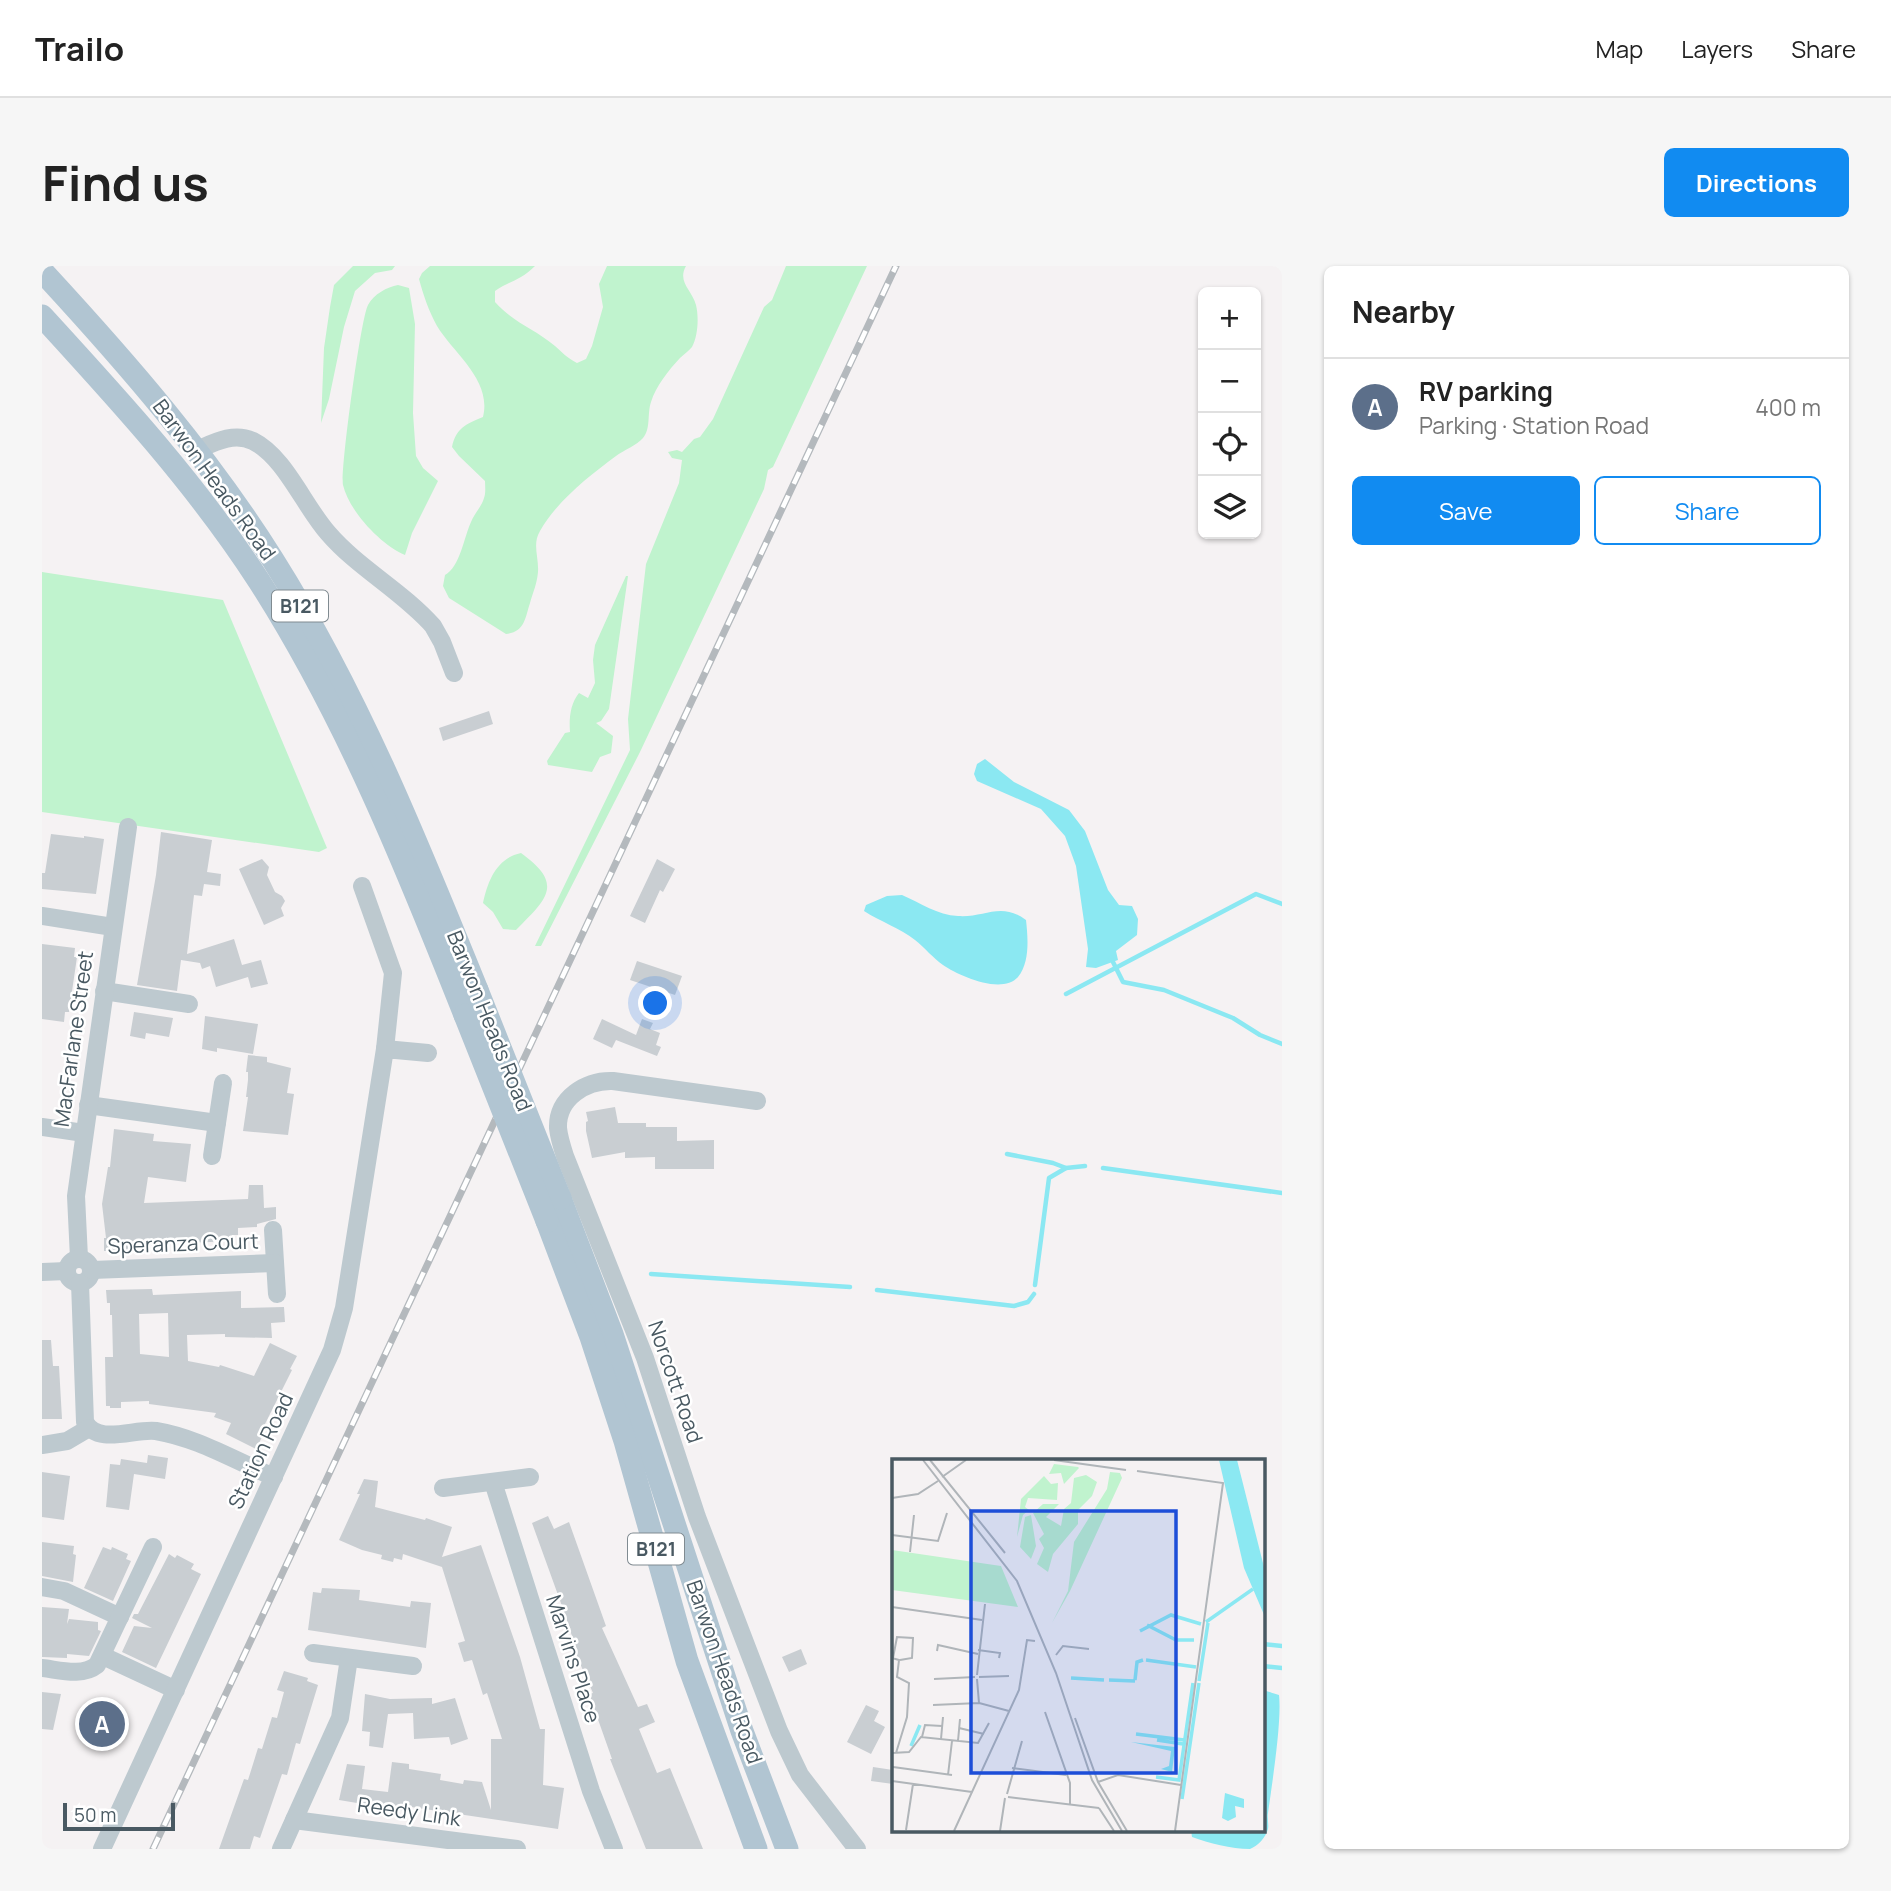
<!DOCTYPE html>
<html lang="en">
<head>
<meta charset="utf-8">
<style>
	body { margin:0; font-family:Manrope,sans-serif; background:#f6f6f6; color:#222 }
	.controls { position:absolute; right:21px; top:21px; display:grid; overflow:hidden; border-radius:10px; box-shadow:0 2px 5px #0004 }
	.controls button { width:63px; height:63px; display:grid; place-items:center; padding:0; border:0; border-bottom:2px solid #e0e0e0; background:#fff; color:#222; font:35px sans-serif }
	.scale { position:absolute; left:21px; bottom:18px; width:112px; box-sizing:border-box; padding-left:7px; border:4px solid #495962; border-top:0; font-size:19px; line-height:24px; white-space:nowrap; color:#495962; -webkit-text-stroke:5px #fff; paint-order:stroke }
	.you { position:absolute; left:614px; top:738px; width:24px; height:24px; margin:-18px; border:5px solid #fff; border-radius:50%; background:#1a73e8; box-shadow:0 0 0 10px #1a73e833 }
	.badge { display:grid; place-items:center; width:46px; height:46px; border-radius:50%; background:#118bf1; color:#fff; font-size:23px; font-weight:700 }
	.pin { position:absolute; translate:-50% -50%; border:4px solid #fff; box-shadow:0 2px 7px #0006 }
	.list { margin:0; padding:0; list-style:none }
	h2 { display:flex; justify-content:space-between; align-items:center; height:91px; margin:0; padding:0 28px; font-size:30px }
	h2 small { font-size:23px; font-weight:400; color:#767676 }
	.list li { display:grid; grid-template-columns:46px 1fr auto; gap:21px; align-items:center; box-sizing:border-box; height:98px; padding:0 28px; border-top:2px solid #e0e0e0 }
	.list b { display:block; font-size:26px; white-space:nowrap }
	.list p { margin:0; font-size:23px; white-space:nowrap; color:#767676 }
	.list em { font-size:23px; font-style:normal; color:#767676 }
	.actions { display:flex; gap:14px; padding:21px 28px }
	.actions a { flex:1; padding:16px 0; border:2px solid #118bf1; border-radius:10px; text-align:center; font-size:24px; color:#118bf1 }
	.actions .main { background:#118bf1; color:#fff }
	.icon { flex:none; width:38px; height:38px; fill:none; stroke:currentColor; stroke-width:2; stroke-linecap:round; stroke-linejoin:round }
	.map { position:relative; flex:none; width:1240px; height:1583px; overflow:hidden; border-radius:10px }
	header { display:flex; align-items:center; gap:42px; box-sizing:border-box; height:98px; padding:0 35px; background:#fff; border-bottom:2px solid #e0e0e0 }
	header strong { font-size:33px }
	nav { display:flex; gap:38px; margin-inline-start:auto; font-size:24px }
	.intro { display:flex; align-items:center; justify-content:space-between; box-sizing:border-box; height:168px; padding:0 42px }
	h1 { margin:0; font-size:49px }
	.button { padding:18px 32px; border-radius:10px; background:#118bf1; color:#fff; font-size:24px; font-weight:700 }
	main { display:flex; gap:42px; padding:0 42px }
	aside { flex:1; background:#fff; border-radius:10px; box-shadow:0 2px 5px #0004 }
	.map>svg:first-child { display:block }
	.green { fill:#c0f3ce }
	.water { fill:#8be8f2 }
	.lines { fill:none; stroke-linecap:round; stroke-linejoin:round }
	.stream { stroke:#8be8f2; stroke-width:4.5 }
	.building { fill:#c9ced2; fill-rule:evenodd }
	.minor { stroke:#bdc9cf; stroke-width:18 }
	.major { stroke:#b1c5d2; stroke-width:23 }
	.rail-casing { stroke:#b4b9bd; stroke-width:7 }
	.rail { stroke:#fff; stroke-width:4.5; stroke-dasharray:13; stroke-linecap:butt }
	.major-bridge { stroke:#b1c5d2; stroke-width:23 }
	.labels { text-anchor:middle; stroke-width:5; stroke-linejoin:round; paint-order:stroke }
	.shield { fill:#fff; stroke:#808b91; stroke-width:2 }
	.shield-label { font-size:19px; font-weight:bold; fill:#495962 }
	.street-label { font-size:21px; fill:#495962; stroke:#fff }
	.inset-river { fill:none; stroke:#8be8f2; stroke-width:3.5 }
	.inset-road { fill:none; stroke:#b0b5b9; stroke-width:2 }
	.view { fill:#1d4ed8; fill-opacity:0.15; stroke:#1d4ed8; stroke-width:3.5 }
	.inset-edge { fill:none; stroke:#495962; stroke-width:3.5 }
</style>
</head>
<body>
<header>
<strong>Trailo</strong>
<nav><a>Map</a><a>Layers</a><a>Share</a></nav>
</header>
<div class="intro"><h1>Find us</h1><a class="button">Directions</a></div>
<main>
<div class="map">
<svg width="1240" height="1583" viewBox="0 0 1240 1583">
	<rect width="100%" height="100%" fill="#f5f2f3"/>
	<g class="green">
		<polygon points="311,0 353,0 350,4 333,7 313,25 302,61 287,133 279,157 282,82 288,41 292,19"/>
		<path d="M388,0H493C478,15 469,14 453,25V36C473,58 492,62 513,80C520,86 525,92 535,97L544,93L550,80L561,41L557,18L565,0H644C635,16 650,24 654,39C657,51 656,70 650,81C647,85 642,88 638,92C626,105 614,120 609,136C605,148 609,163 601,172C595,179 582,184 574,190C547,210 515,235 498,265C490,278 497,291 496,306C495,318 491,326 488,337C483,352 483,366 464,368L407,332L401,320L403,309C418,301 422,271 429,256C432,248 440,240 442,232C444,227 443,220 443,215L417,190L410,181C414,162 424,158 441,151C450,114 412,88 395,60C387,46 381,28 377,13L380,7Z"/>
		<polygon points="744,0 825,0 731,201 726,204 722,223 598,486 499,680 493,680 588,484 586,453 604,298 637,217 640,194 630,192 626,186 635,184 640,186 652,173 658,171 671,153 722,41 730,34"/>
		<path d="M356,19L367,22L373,58L371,147L374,190L381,202L396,215L370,267L363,289C339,279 307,245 301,219C298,205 319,51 326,39C332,28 345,21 356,19Z"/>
		<polygon points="0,306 181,334 285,582 277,586 0,546"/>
		<path d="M584,310H586L567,443L559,455L554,457L571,470L569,487L558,491L550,506L506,499L505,495L523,467L528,466C527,453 528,438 537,427L546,432L553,417L551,394L553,379Z"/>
		<path d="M479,587C522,618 506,632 474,664L461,663L451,646L441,637C446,614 455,592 479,587Z"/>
	</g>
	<g class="water">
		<polygon points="943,493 972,516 1027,544 1043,565 1066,624 1077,639 1090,640 1096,653 1095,669 1074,685 1076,694 1054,702 1044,701 1046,683 1034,600 1023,570 999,543 935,515 932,508 935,498"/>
		<path d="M860,629C879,637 895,649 916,650C942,652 959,635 984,654C986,672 988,696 976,711C960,729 917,710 901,699C891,692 883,682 873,674C858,662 839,656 822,645L824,639L845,630Z"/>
		<path d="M1221,1424L1237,1429C1240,1455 1230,1518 1226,1547C1225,1552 1227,1558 1226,1563C1224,1571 1216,1580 1208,1583C1189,1583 1167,1577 1150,1571L1149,1564H1221Z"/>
	</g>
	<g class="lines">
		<g class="stream">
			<polyline points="1069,692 1081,716 1122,724 1191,752 1218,769 1240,778"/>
			<polyline points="1024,728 1214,628 1240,638"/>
			<polyline points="965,888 1011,897 1024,902"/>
			<polyline points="1061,902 1240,927"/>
			<polyline points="609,1008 808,1021"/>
			<polyline points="993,1019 1007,912 1024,902 1043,900"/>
			<polyline points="835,1024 972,1040 986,1036 992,1028"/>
			<polyline points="1221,1378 1240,1380"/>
			<polyline points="1221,1400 1240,1402"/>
		</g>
	</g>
	<g class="building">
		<polygon points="447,445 451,458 401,475 397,462"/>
		<polygon points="119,566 170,574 165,606 179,608 178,620 162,618 160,630 152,629 145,688 192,673 200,699 219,694 226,718 209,722 206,711 174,721 168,700 160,703 158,697 139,694 135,725 95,719 114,609"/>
		<polygon points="9,568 42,572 42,570 62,573 54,628 0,623 0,607 3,607"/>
		<polygon points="220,593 227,601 225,609 233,626 240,630 243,635 239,642 242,650 222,659 197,603"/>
		<polygon points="615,593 633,603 621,626 618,624 603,657 588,650"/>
		<polygon points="0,678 33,682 32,691 35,691 27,746 23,746 22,756 0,753"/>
		<polygon points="595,695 640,710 633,729 588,714"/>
		<polygon points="92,746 131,752 127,771 104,767 103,773 88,770"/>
		<polygon points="163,750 216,758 211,788 175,782 175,786 160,783"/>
		<polygon points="560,753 594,769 600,753 611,757 608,763 618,767 614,779 619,781 615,790 574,774 570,782 551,773"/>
		<polygon points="206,789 225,791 225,796 249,802 245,827 252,828 246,869 201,865 206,831 204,831 206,814 206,806 204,806"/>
		<polygon points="573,841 576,857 604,857 604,861 635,861 635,875 672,874 672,903 613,903 613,891 583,892 583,886 550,892 544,865 544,856 546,855 544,846"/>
		<polygon points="72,863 112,868 111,875 149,878 144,916 106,911 102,937 206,933 207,919 221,919 222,942 234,941 234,953 215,958 215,961 196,962 196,969 190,969 190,975 104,979 104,983 62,985 62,972 64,972 60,938 66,901 68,901"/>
		<path d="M110,1023L111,1029L199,1025V1042L242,1041L243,1056L229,1057L230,1072L183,1071V1068L145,1069L146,1095L177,1101L178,1099L212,1110L228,1077L255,1090L248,1103L250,1104L218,1168L221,1169L214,1183L184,1168L189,1157L172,1151L174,1147L107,1138V1135L79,1136V1142H68V1140H64L63,1091H71L70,1049H68V1037H65L64,1024ZM126,1047L127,1091L98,1088L97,1048Z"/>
		<polygon points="0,1074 9,1074 11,1100 17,1100 20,1153 0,1153"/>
		<polygon points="106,1189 126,1192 123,1213 92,1208 87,1244 64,1241 68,1198 78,1199 79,1193 105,1197"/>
		<polygon points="0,1206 28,1210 22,1254 0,1251"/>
		<polygon points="322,1213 336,1215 333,1241 379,1253 383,1254 384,1252 410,1261 400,1291 439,1279 478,1391 498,1463 503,1463 501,1519 522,1522 516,1563 369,1541 369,1546 297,1534 305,1498 323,1500 320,1523 346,1526 350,1496 367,1498 367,1503 399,1508 398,1514 421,1518 422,1514 440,1516 449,1544 449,1473 460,1473 445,1427 441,1429 430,1394 422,1396 416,1377 423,1375 400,1301 361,1288 360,1294 352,1292 351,1296 339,1293 340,1289 320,1284 297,1274 318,1228 315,1228"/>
		<polygon points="506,1250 512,1263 527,1256 564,1360 560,1362 596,1441 605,1438 613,1456 597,1463 615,1507 628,1502 661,1583 604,1583 568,1493 570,1493 547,1428 551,1427 529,1377 532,1376 520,1340 490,1257"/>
		<polygon points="0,1276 32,1280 31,1288 34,1289 31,1316 0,1310"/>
		<polygon points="61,1281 69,1284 70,1281 86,1288 84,1293 89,1295 71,1335 42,1322"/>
		<polygon points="127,1288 133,1292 135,1289 152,1298 149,1303 159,1308 114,1402 80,1386 92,1360 110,1362 90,1352 92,1348 96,1348"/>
		<polygon points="280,1322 318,1324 317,1334 368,1341 369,1335 389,1337 384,1382 266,1364 271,1326 279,1327"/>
		<polygon points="0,1341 27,1343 25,1358 27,1353 56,1356 56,1364 59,1365 47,1390 25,1388 25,1392 0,1391"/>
		<polygon points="759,1383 765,1398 747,1406 740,1391"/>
		<polygon points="242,1405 266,1412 265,1415 276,1419 258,1478 254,1477 245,1509 240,1508 218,1572 212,1570 208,1583 177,1583 202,1513 206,1514 216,1482 220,1483 230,1451 235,1452 242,1426 235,1424"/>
		<polygon points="0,1426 19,1428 11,1464 0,1463"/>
		<polygon points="323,1428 348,1433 390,1432 390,1438 413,1432 426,1473 409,1479 407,1471 372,1473 371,1447 346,1448 341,1482 327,1480 328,1466 320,1465"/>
		<polygon points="824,1439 837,1445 832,1455 843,1461 829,1488 805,1476"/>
		<polygon points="831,1501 851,1504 851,1518 829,1515"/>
	</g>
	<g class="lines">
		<g class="minor">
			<path d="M155,184C173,176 192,166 211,175C243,191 262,240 286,267C316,302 360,325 391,360L400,376L412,407"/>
			<polyline points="320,620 351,707 343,783"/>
			<polyline points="0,650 71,661"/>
			<polyline points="62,725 147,738"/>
			<path d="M715,835L571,815C544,814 515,832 516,862C517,872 520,881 523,890L603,1092L655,1251L737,1465L758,1509L815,1583"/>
			<polyline points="46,839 175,857 170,890"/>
			<polyline points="175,857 181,817"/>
			<polyline points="0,861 42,867"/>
			<polyline points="231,964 235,1028"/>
			<polyline points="37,992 34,930 86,561"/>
			<circle cx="37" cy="1005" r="12"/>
			<polyline points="50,1004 233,997"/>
			<polyline points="0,1006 25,1005"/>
			<path d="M38,1017L43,1156C56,1180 93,1162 114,1165C156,1172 193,1195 232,1211"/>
			<polyline points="0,1179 25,1175 47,1162"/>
			<polyline points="451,1216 549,1525 572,1583"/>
			<polyline points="401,1222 488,1211"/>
			<polyline points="0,1321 22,1325 78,1351"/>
			<polyline points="271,1387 371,1400"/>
			<polyline points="61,1390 134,1424"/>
			<path d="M0,1402C18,1404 40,1411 55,1399L111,1281"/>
			<polyline points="252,1554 475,1583"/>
			<polyline points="60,1583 290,1084 302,1042 343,783 386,787"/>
			<polyline points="239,1583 298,1452 307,1392"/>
		</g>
		<g class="major">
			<path d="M0,5C84,96 165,189 231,294C316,429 375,576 435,724"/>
			<path d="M0,50C77,134 155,219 217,315C304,451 364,600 423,749"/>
			<polyline points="518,932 570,1068 700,1465 745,1583"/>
			<polyline points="505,955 549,1071 583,1175 645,1395 714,1583"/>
		</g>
		<g class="rail-casing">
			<polyline id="rail" points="111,1583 854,0"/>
		</g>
		<use href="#rail" class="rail"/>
		<g class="major-bridge">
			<polyline points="435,724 518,932"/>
			<polyline points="423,749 505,955"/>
		</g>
	</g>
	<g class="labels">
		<g class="shield">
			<rect x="230" y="324.5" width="56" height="31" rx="5"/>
			<rect x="586" y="1267.5" width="56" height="31" rx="5"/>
		</g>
		<g class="shield-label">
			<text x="258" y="347">B121</text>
			<text x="614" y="1290">B121</text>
		</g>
		<g class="street-label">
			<text transform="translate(172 214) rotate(54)" y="7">Barwon Heads Road</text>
			<text transform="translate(447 755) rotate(68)" y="7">Barwon Heads Road</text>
			<text transform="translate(32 773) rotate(-82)" y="7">MacFarlane Street</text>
			<text transform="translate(141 978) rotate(-2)" y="7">Speranza Court</text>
			<text transform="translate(633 1116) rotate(71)" y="7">Norcott Road</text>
			<text transform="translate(219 1185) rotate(-65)" y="7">Station Road</text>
			<text transform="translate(531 1393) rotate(72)" y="7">Marvins Place</text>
			<text transform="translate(682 1406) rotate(71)" y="7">Barwon Heads Road</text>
			<text transform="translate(367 1546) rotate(8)" y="7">Reedy Link</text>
		</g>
	</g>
	<g transform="translate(850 1193)">
		<rect width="373" height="373" fill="#f5f2f3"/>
		<path d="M162,5L186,8L187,9L172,25L169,14L157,15ZM218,13L228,14L230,19L178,132L160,164L176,132L182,83L215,30ZM194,16L205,23L200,37L186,51V65L161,95L156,113L145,105L152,89L147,80L152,75L141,54L151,45H167L154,58L169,67L172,50L179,44L182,19ZM152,17L159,25L166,24L165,41L136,39L133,48L137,51L131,56L125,78L129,40ZM139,56L144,87L139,100L128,88L133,58ZM0,91L109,107L126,148L0,131Z" fill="#c0f3ce"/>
		<path d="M327,1H345L373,112V158L352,109ZM239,283L283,288L280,313L269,310L277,307L279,292ZM333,334L352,340V349L343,347L344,358L336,362L330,359Z" fill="#8be8f2"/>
		<path class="inset-river" d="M314,163L361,130M255,166L284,181H302M248,172L279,156L309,165M254,201L304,208M179,219L212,221M217,221L243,222M243,221L245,203L251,201M307,222L316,164M244,275L292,281M265,281L291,285M19,287L28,266M264,318L287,321L301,224M290,340L307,224"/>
		<path class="inset-road" d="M31,1L125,122L164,214L200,321L230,372M38,1L113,94M162,1L234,11M245,12L331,24L283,372M50,18L74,1M0,39L26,35L46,22M0,76L46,82L55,54M18,93L22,56M0,148L90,161M86,191L108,194L107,199M45,192L46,186L86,195M164,196L171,187L197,190M0,199L7,201L5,218L17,224L15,258L4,294M1,199L5,178L21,179L20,199L8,201M85,216L93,145M87,218L117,217M42,220L83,218M85,220L87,244L117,252M41,246L87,244M153,253L178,324V346M183,259L206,323L235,372M67,269L92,275M30,278L33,266L50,267M49,280L51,258M66,282L68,260M0,294L17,293L29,278L86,284L97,264M1,308L60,316M120,309L174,316M56,316L60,282M0,322L80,333M206,323L226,316L289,326M115,335L130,282M116,338L207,349M207,349L222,372M14,371L21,325M62,372L127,231L135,181L143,182M108,372L113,339"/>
		<path class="view" d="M79,52H284V314H79Z"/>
		<rect width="373" height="373" class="inset-edge"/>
	</g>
</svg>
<div class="controls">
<button>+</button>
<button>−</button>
<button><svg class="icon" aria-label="locate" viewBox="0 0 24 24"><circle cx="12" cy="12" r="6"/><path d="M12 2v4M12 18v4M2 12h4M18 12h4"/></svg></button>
<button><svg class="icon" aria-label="layers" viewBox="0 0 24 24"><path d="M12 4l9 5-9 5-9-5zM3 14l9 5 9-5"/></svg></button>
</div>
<div class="scale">50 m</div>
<div class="you"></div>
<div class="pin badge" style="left:60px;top:1458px;background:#5c6f8a">A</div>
</div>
<aside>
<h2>Nearby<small></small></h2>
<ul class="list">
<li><span class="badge" style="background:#5c6f8a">A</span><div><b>RV parking</b><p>Parking · Station Road</p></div><em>400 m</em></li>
</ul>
<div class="actions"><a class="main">Save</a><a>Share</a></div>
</aside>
</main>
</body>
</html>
